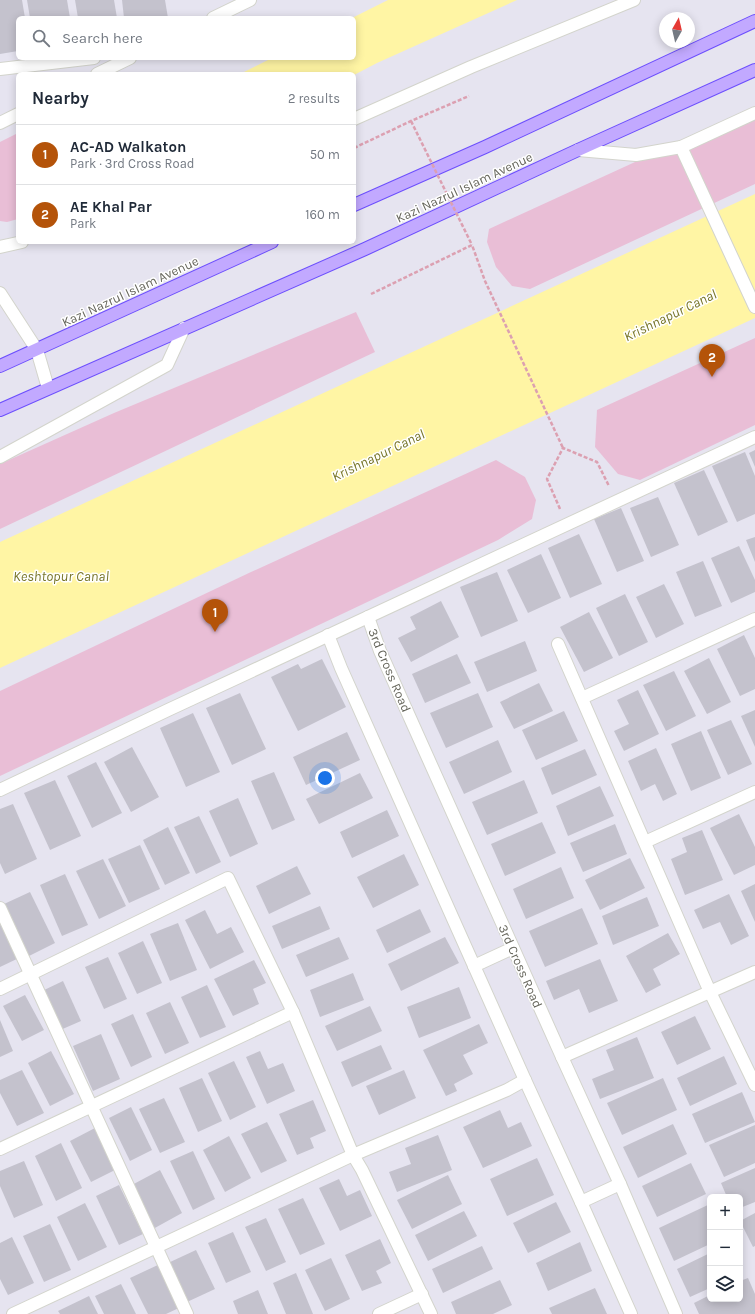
<!DOCTYPE html>
<html lang="en">
<head>
<meta charset="utf-8">
<style>
	body { margin:0; font-family:Karla,sans-serif; background:#f6f6f7; color:#1f2937 }
	.controls { position:absolute; right:12px; bottom:12px; display:grid; overflow:hidden; border-radius:6px; box-shadow:0 2px 10px #0003 }
	.controls button { width:36px; height:36px; display:grid; place-items:center; padding:0; border:0; border-bottom:1px solid #e0e1e3; background:#fff; color:#1f2937; font:20px sans-serif }
	.compass { position:absolute; left:659px; top:12px; width:36px; height:36px; border-radius:50%; background:#fff; box-shadow:0 2px 10px #0003; rotate:8deg }
	.you { position:absolute; left:325px; top:778px; width:14px; height:14px; margin:-10px; border:3px solid #fff; border-radius:50%; background:#1a73e8; box-shadow:0 0 0 6px #1a73e833 }
	.badge { display:grid; place-items:center; width:26px; height:26px; border-radius:50%; background:#b45309; color:#fff; font-size:13px; font-weight:700 }
	.pin { position:absolute; translate:-50% -33px; filter:drop-shadow(0 1px 2px #0008) }
	.pin::after { content:''; position:absolute; top:21px; width:14px; height:12px; background:inherit; clip-path:polygon(0 0,100% 0,50% 100%) }
	.list { margin:0; padding:0; list-style:none }
	h2 { display:flex; justify-content:space-between; align-items:center; height:52px; margin:0; padding:0 16px; font-size:17px }
	h2 small { font-size:13px; font-weight:400; color:#747a83 }
	.list li { display:grid; grid-template-columns:26px 1fr auto; gap:12px; align-items:center; box-sizing:border-box; height:60px; padding:0 16px; border-top:1px solid #e0e1e3 }
	.list b { display:block; font-size:15px; white-space:nowrap }
	.list p { margin:0; font-size:13px; white-space:nowrap; color:#747a83 }
	.list em { font-size:13px; font-style:normal; color:#747a83 }
	.icon { flex:none; width:22px; height:22px; fill:none; stroke:currentColor; stroke-width:2; stroke-linecap:round; stroke-linejoin:round }
	.map { position:relative; flex:none; width:755px; height:1314px; overflow:hidden }
	.search { position:absolute; background:#fff; box-shadow:0 2px 10px #0003; left:16px; top:16px; width:340px; height:44px; display:flex; align-items:center; gap:10px; box-sizing:border-box; padding:0 14px; border-radius:6px; color:#747a83; font-size:15px }
	.panel { position:absolute; background:#fff; box-shadow:0 2px 10px #0003; left:16px; top:72px; width:340px; height:172px; border-radius:6px }
	.map>svg:first-child { display:block }
	.green { fill:#e9bed6 }
	.water { fill:#fff5a4 }
	.building { fill:#c4c2cd }
	.lines { fill:none; stroke-linecap:round; stroke-linejoin:round }
	.minor-casing { stroke:#d3d4cc; stroke-width:14 }
	.major-casing { stroke:#6c4ffd; stroke-width:14 }
	.path { stroke:#dca0b1; stroke-width:2.5; stroke-dasharray:4 2; stroke-linecap:butt }
	.minor { stroke:#fff; stroke-width:12 }
	.major { stroke:#c2a9ff; stroke-width:12 }
	.path-bridge { stroke:#dca0b1; stroke-width:2.5; stroke-dasharray:4 2; stroke-linecap:butt }
	.labels { text-anchor:middle; stroke-width:3; stroke-linejoin:round; paint-order:stroke }
	.street-label { font-size:13px; fill:#66665c; stroke:#fff }
	.water-label { font-size:14px; font-style:italic; fill:#787629; stroke:#fff }
</style>
</head>
<body>
<div class="map">
<svg width="755" height="1314" viewBox="0 0 755 1314">
	<rect width="100%" height="100%" fill="#e6e4f0"/>
	<g class="green">
		<polygon points="755,107 755,184 530,289 512,286 496,267 487,242 489,229"/>
		<polygon points="18,133 18,219 7,222 0,221 0,142"/>
		<polygon points="356,312 375,352 0,529 0,464 114,413"/>
		<polygon points="755,338 755,425 640,480 618,474 595,447 597,410"/>
		<polygon points="496,460 525,477 536,500 532,519 498,540 0,776 0,691 251,572"/>
	</g>
	<g class="water">
		<polygon points="388,0 517,0 377,63 354,75 240,74 272,58 354,58 354,18 352,18"/>
		<polygon points="755,194 755,318 0,668 0,542"/>
	</g>
	<g class="building">
		<polygon points="0,0 22,0 25,18 18,18 18,51 0,54"/>
		<polygon points="27,0 67,0 70,18 30,18"/>
		<polygon points="75,0 114,0 117,18 78,18"/>
		<polygon points="122,0 165,0 168,18 124,18"/>
		<polygon points="755,450 755,467 749,453"/>
		<polygon points="745,452 755,476 755,514 737,522 712,466"/>
		<polygon points="704,470 728,522 698,536 674,483"/>
		<polygon points="658,497 679,545 651,557 630,508"/>
		<polygon points="621,508 644,561 617,572 594,519"/>
		<polygon points="579,534 602,584 570,598 548,548"/>
		<polygon points="755,537 755,562 746,540"/>
		<polygon points="739,546 755,580 755,592 731,603 711,558"/>
		<polygon points="541,554 561,598 528,613 507,570"/>
		<polygon points="703,561 722,606 695,617 676,572"/>
		<polygon points="497,572 518,621 481,637 460,587"/>
		<polygon points="664,584 684,624 656,638 636,597"/>
		<polygon points="625,594 648,642 619,656 596,608"/>
		<polygon points="441,601 459,637 411,662 398,638 416,629 410,617"/>
		<polygon points="589,612 613,658 584,672 560,627"/>
		<polygon points="744,635 755,658 755,689 740,696 717,649"/>
		<polygon points="525,641 537,671 487,692 474,662"/>
		<polygon points="457,654 471,683 425,703 412,674"/>
		<polygon points="709,658 731,702 707,714 684,671"/>
		<polygon points="322,659 346,707 298,731 271,677 298,664 301,669"/>
		<polygon points="674,671 696,716 666,731 643,685"/>
		<polygon points="539,683 553,711 514,729 500,702"/>
		<polygon points="638,690 659,734 624,751 614,731 629,724 617,700"/>
		<polygon points="240,693 266,749 232,765 206,708"/>
		<polygon points="478,693 493,727 446,748 430,713"/>
		<polygon points="755,710 755,747 741,716"/>
		<polygon points="564,711 578,741 536,760 522,730"/>
		<polygon points="193,713 220,772 186,787 160,728"/>
		<polygon points="731,720 752,764 728,775 707,730"/>
		<polygon points="701,731 721,778 691,791 671,744"/>
		<polygon points="347,732 360,760 306,785 293,757"/>
		<polygon points="498,740 512,772 464,794 449,762"/>
		<polygon points="132,747 159,797 131,812 104,762"/>
		<polygon points="656,748 677,794 663,801 655,784 641,791 628,761"/>
		<polygon points="585,749 597,775 552,795 541,768"/>
		<polygon points="96,762 122,813 92,828 67,776"/>
		<polygon points="274,772 295,820 272,830 251,781"/>
		<polygon points="360,773 373,798 319,824 306,799"/>
		<polygon points="55,780 81,836 50,850 24,793"/>
		<polygon points="524,780 538,813 487,835 472,802"/>
		<polygon points="600,786 614,816 568,836 556,806"/>
		<polygon points="238,798 258,844 230,857 209,811"/>
		<polygon points="13,804 37,859 5,874 0,863 0,809"/>
		<polygon points="387,810 399,836 352,858 340,832"/>
		<polygon points="739,814 755,847 755,865 734,875 710,828"/>
		<polygon points="199,816 221,862 196,874 174,827"/>
		<polygon points="542,822 556,853 505,876 491,844"/>
		<polygon points="615,824 627,854 583,872 570,843"/>
		<polygon points="168,827 190,873 165,885 143,840"/>
		<polygon points="702,830 723,880 685,895 671,859 687,852 682,838"/>
		<polygon points="140,845 160,889 129,903 108,859"/>
		<polygon points="404,854 419,885 373,908 357,877"/>
		<polygon points="630,858 645,888 600,910 585,880"/>
		<polygon points="103,859 126,906 99,919 76,871"/>
		<polygon points="297,866 311,894 269,914 256,886"/>
		<polygon points="561,867 574,898 526,919 513,889"/>
		<polygon points="65,874 88,925 62,936 40,885"/>
		<polygon points="755,884 755,922 741,891"/>
		<polygon points="30,892 55,943 29,956 4,904"/>
		<polygon points="729,894 749,936 731,945 720,922 703,929 694,910"/>
		<polygon points="647,897 659,926 613,945 602,916"/>
		<polygon points="320,906 330,929 282,949 272,926"/>
		<polygon points="582,908 598,944 545,967 529,931"/>
		<polygon points="420,909 431,932 387,953 376,930"/>
		<polygon points="205,910 217,934 231,927 244,952 210,969 185,920"/>
		<polygon points="0,915 21,957 0,967"/>
		<polygon points="178,923 197,970 170,981 150,934"/>
		<polygon points="668,933 680,954 653,969 661,985 646,993 626,956"/>
		<polygon points="339,937 349,959 306,977 296,955"/>
		<polygon points="445,937 459,963 401,991 388,964"/>
		<polygon points="143,941 162,983 137,994 118,953"/>
		<polygon points="108,957 127,999 104,1009 85,967"/>
		<polygon points="600,959 618,1001 589,1013 579,989 554,1000 546,981"/>
		<polygon points="254,960 266,983 253,989 259,1004 233,1016 214,979"/>
		<polygon points="353,973 364,1000 320,1017 310,990"/>
		<polygon points="63,981 81,1021 58,1031 40,992"/>
		<polygon points="207,985 226,1027 200,1038 181,997"/>
		<polygon points="459,987 471,1018 419,1038 407,1007"/>
		<polygon points="25,995 44,1030 22,1041 3,1006"/>
		<polygon points="170,1002 189,1043 165,1054 146,1013"/>
		<polygon points="370,1006 382,1031 337,1051 325,1026"/>
		<polygon points="133,1014 152,1057 131,1067 111,1024"/>
		<polygon points="695,1016 711,1049 677,1065 661,1032"/>
		<polygon points="0,1020 13,1051 0,1057"/>
		<polygon points="479,1024 488,1043 463,1055 473,1074 454,1084 457,1091 446,1096 423,1050"/>
		<polygon points="101,1034 120,1079 93,1091 73,1046"/>
		<polygon points="637,1037 654,1078 600,1099 592,1079 614,1070 606,1050"/>
		<polygon points="381,1045 392,1069 352,1087 341,1062"/>
		<polygon points="51,1051 74,1094 50,1106 28,1063"/>
		<polygon points="260,1051 268,1069 283,1063 295,1091 267,1104 246,1057"/>
		<polygon points="724,1056 737,1084 690,1106 677,1078"/>
		<polygon points="234,1061 256,1107 230,1120 208,1073"/>
		<polygon points="22,1070 44,1113 17,1126 0,1093 0,1080"/>
		<polygon points="404,1070 416,1098 379,1115 366,1086"/>
		<polygon points="202,1078 222,1121 198,1132 179,1088"/>
		<polygon points="663,1078 677,1110 622,1135 607,1103"/>
		<polygon points="742,1092 755,1122 705,1143 692,1114"/>
		<polygon points="164,1098 185,1142 160,1153 139,1109"/>
		<polygon points="313,1100 326,1131 310,1138 314,1148 297,1155 279,1114"/>
		<polygon points="131,1107 152,1150 130,1161 109,1118"/>
		<polygon points="500,1110 508,1128 521,1122 532,1146 483,1168 463,1127"/>
		<polygon points="267,1122 287,1161 261,1173 241,1134"/>
		<polygon points="673,1124 687,1154 638,1178 623,1147"/>
		<polygon points="755,1125 755,1163 724,1177 709,1145"/>
		<polygon points="95,1128 117,1169 91,1182 70,1141"/>
		<polygon points="438,1135 452,1170 397,1192 389,1172 411,1164 405,1148"/>
		<polygon points="229,1136 251,1178 225,1192 203,1150"/>
		<polygon points="61,1143 82,1188 56,1201 35,1156"/>
		<polygon points="193,1151 215,1199 193,1210 170,1161"/>
		<polygon points="537,1158 554,1195 507,1216 490,1179"/>
		<polygon points="24,1161 43,1205 14,1218 0,1186 0,1171"/>
		<polygon points="691,1163 706,1194 657,1217 642,1186"/>
		<polygon points="755,1168 755,1202 740,1208 740,1197 727,1197 721,1183"/>
		<polygon points="160,1170 182,1213 153,1229 130,1186"/>
		<polygon points="448,1175 462,1204 412,1229 397,1200"/>
		<polygon points="339,1179 347,1196 360,1190 372,1216 340,1231 319,1188"/>
		<polygon points="119,1185 143,1234 119,1245 96,1196"/>
		<polygon points="303,1198 325,1244 300,1255 278,1209"/>
		<polygon points="556,1202 571,1232 528,1253 513,1223"/>
		<polygon points="85,1203 107,1247 78,1261 57,1217"/>
		<polygon points="710,1204 710,1244 674,1261 659,1228"/>
		<polygon points="464,1211 477,1236 428,1261 415,1235"/>
		<polygon points="755,1213 755,1246 753,1247 740,1221"/>
		<polygon points="266,1218 286,1262 266,1271 245,1227"/>
		<polygon points="50,1224 71,1270 44,1282 23,1236"/>
		<polygon points="233,1232 251,1272 226,1283 208,1243"/>
		<polygon points="12,1237 34,1283 8,1295 0,1279 0,1243"/>
		<polygon points="380,1239 391,1263 376,1271 382,1283 362,1291 345,1255"/>
		<polygon points="580,1242 592,1271 548,1291 536,1263"/>
		<polygon points="482,1246 493,1269 443,1293 432,1269"/>
		<polygon points="196,1250 215,1289 187,1302 168,1263"/>
		<polygon points="710,1253 710,1288 690,1297 677,1269"/>
		<polygon points="331,1258 350,1299 325,1311 305,1270"/>
		<polygon points="160,1264 181,1307 166,1314 148,1314 130,1278"/>
		<polygon points="296,1273 313,1314 286,1314 273,1283"/>
		<polygon points="748,1278 755,1294 755,1314 699,1314 694,1303 710,1295 710,1299 740,1299 740,1281"/>
		<polygon points="500,1280 512,1305 493,1314 456,1314 451,1302"/>
		<polygon points="121,1284 136,1314 104,1314 95,1296"/>
		<polygon points="595,1288 607,1314 552,1314 549,1308"/>
		<polygon points="258,1290 268,1314 238,1314 233,1301"/>
		<polygon points="89,1296 98,1314 60,1314 58,1311"/>
	</g>
	<g class="lines">
		<g class="minor-casing">
			<g id="minor">
				<polyline points="213,18 250,0"/>
				<polyline points="0,69 94,58"/>
				<polyline points="97,74 130,58"/>
				<polyline points="354,119 471,67 634,0"/>
				<polyline points="0,123 18,114"/>
				<polyline points="681,147 755,307"/>
				<polyline points="578,150 636,155 681,147 755,113"/>
				<polyline points="0,247 22,242"/>
				<polyline points="0,293 37,350 48,388"/>
				<polyline points="0,457 167,365 184,328"/>
				<polyline points="368,617 380,651 562,1057 620,1184 676,1314"/>
				<polyline points="328,635 341,668 525,1080 581,1202 631,1314"/>
				<polyline points="558,644 710,992 755,1085"/>
				<polyline points="582,698 755,619"/>
				<polyline points="0,790 168,710 755,437"/>
				<polyline points="645,842 755,792"/>
				<polyline points="0,908 187,1314"/>
				<polyline points="474,966 513,948"/>
				<polyline points="0,989 228,878 293,1012 353,1155 362,1170 431,1314"/>
				<polyline points="562,1057 755,972"/>
				<polyline points="0,1149 293,1012"/>
				<polyline points="581,1202 620,1184"/>
				<polyline points="13,1314 353,1155 507,1090 525,1080"/>
				<polyline points="379,1314 422,1294"/>
			</g>
		</g>
		<g class="major-casing">
			<g id="major">
				<polyline points="354,205 485,147 755,21"/>
				<polyline points="0,366 272,242"/>
				<polyline points="0,410 365,249 578,150 755,70"/>
			</g>
		</g>
		<g class="path">
			<polyline points="354,148 411,121 469,96"/>
			<polyline points="371,294 472,245 485,281 563,448"/>
			<polyline points="560,509 547,479 563,448 597,462 609,486"/>
		</g>
		<use href="#minor" class="minor"/>
		<use href="#major" class="major"/>
		<polyline class="path-bridge" points="411,121 472,245"/>
	</g>
	<g class="labels">
		<g class="street-label">
			<text transform="translate(464 187) rotate(-25)" y="5">Kazi Nazrul Islam Avenue</text>
			<text transform="translate(130 291) rotate(-25)" y="5">Kazi Nazrul Islam Avenue</text>
			<text transform="translate(390 670) rotate(67)" y="5">3rd Cross Road</text>
			<text transform="translate(521 966) rotate(66)" y="5">3rd Cross Road</text>
		</g>
		<g class="water-label">
			<text transform="translate(670 315) rotate(-26)" y="5">Krishnapur Canal</text>
			<text transform="translate(378 455) rotate(-26)" y="5">Krishnapur Canal</text>
			<text x="61" y="581">Keshtopur Canal</text>
		</g>
	</g>
</svg>
<div class="controls">
<button>+</button>
<button>−</button>
<button><svg class="icon" aria-label="layers" viewBox="0 0 24 24"><path d="M12 4l9 5-9 5-9-5zM3 14l9 5 9-5"/></svg></button>
</div>
<svg class="compass" viewBox="-18 -18 36 36"><path d="M0-13l5 13h-10z" fill="#e53935"/><path d="M0 13l5-13h-10z" fill="#747a83"/></svg>
<div class="you"></div>
<div class="pin badge" style="left:215px;top:632px">1</div>
<div class="pin badge" style="left:712px;top:377px">2</div>
<div class="search"><svg class="icon" aria-label="search" viewBox="0 0 24 24"><circle cx="10" cy="10" r="6"/><path d="M15 15l6 6"/></svg>Search here</div>
<section class="panel">
<h2>Nearby<small>2 results</small></h2>
<ul class="list">
<li><span class="badge">1</span><div><b>AC-AD Walkaton</b><p>Park · 3rd Cross Road</p></div><em>50 m</em></li>
<li><span class="badge">2</span><div><b>AE Khal Par</b><p>Park</p></div><em>160 m</em></li>
</ul>
</section>
</div>
</body>
</html>
